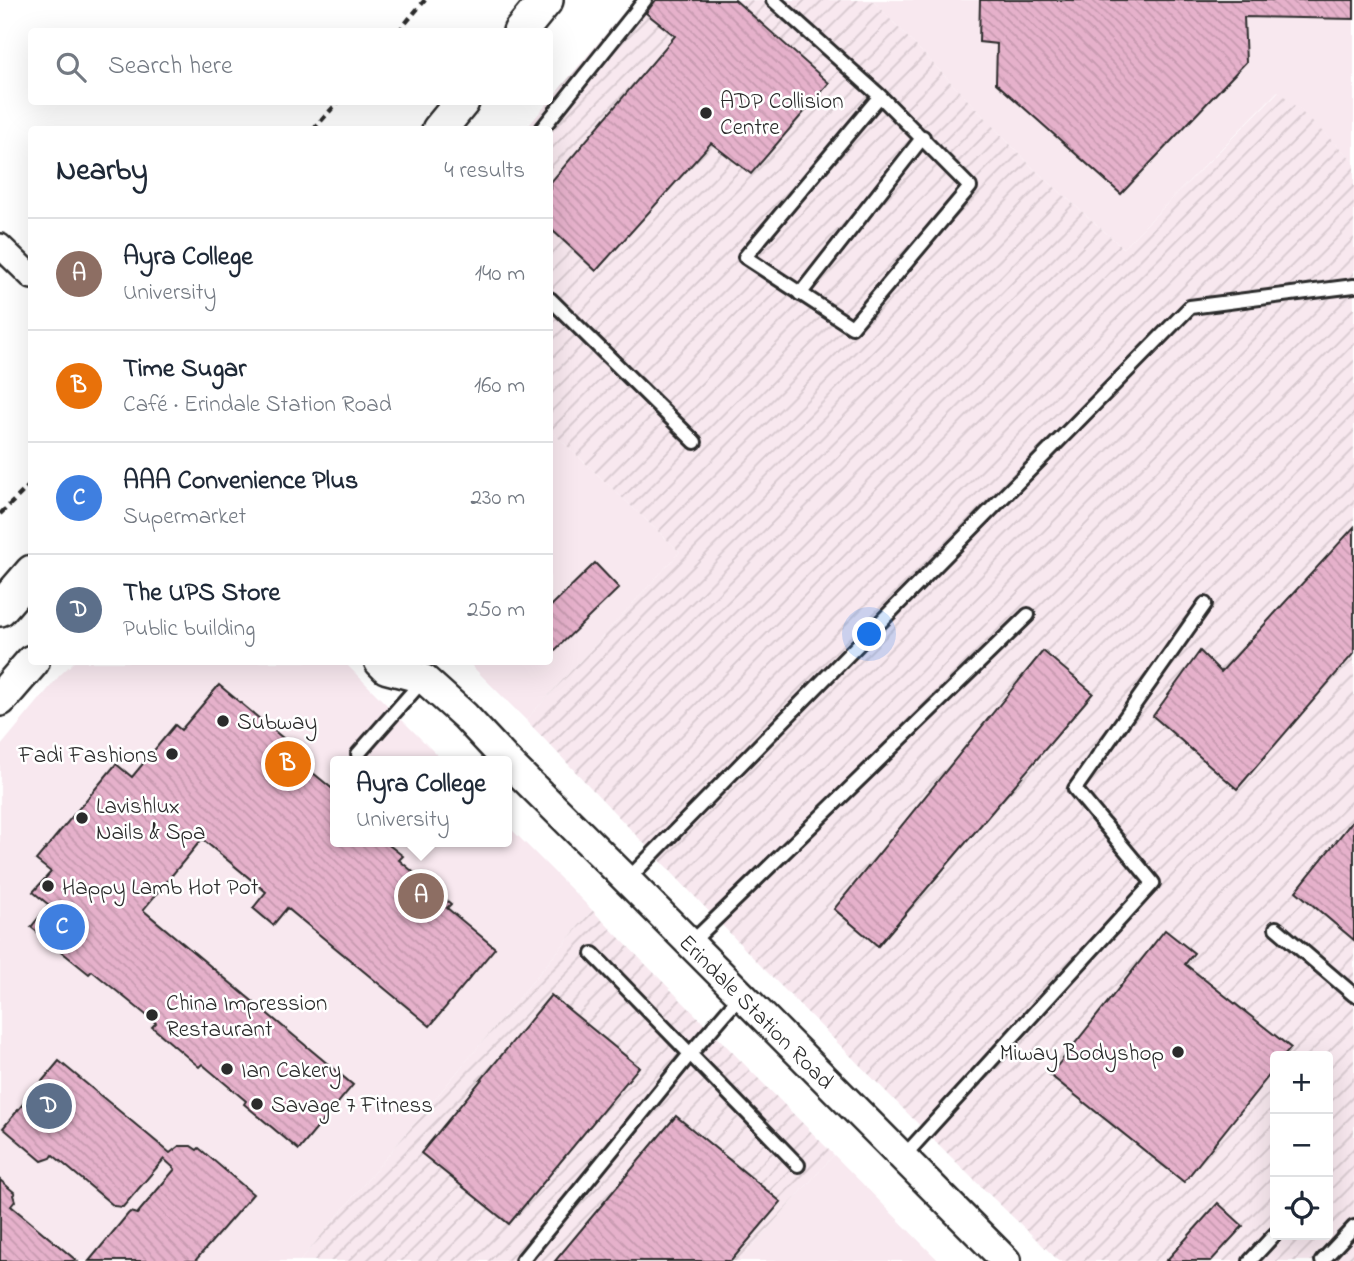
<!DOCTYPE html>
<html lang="en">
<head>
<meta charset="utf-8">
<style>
	body { margin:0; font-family:"Indie Flower",sans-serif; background:#f6f6f7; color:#1f2937 }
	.controls { position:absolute; right:21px; bottom:21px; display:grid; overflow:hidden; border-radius:7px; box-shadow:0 7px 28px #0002 }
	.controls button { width:63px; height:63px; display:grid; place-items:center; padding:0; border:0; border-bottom:2px solid #e0e1e3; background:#fff; color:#1f2937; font:35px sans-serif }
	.you { position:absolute; left:870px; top:635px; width:24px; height:24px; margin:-18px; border:5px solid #fff; border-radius:50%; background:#1a73e8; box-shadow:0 0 0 10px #1a73e833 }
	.badge { display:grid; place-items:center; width:46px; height:46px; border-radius:50%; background:#db2777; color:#fff; font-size:23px; font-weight:700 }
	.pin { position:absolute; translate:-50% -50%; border:4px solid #fff; box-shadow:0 2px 7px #0006 }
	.popup { position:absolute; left:330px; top:756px; width:182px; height:91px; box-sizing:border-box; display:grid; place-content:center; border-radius:7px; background:#fff; filter:drop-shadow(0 2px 5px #0005); font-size:23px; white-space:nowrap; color:#747a83 }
	.popup b { font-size:26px; color:#1f2937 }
	.popup::after { content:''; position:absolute; left:50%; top:100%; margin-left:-14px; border:14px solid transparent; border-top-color:#fff }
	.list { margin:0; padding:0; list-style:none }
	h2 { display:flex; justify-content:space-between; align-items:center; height:91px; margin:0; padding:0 28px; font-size:30px }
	h2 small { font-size:23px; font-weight:400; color:#747a83 }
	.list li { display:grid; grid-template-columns:46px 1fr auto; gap:21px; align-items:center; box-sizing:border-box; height:112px; padding:0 28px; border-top:2px solid #e0e1e3 }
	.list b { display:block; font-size:26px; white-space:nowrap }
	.list p { margin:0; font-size:23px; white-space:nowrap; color:#747a83 }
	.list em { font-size:23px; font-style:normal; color:#747a83 }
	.icon { flex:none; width:38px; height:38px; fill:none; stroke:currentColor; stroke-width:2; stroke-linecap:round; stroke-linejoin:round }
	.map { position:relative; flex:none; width:1354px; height:1261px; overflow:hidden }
	.search { position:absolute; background:#fff; box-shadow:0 7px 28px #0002; left:28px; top:28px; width:525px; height:77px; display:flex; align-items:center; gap:18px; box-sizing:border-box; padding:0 24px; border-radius:7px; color:#747a83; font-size:26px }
	.panel { position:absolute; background:#fff; box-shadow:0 7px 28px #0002; left:28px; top:126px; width:525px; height:539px; border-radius:7px }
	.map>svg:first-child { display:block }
	.built { fill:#f8e8ef }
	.industrial { fill:url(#industrial-furrows); fill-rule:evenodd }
	.building { fill:url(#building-back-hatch); stroke:#2b2b2b; stroke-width:2 }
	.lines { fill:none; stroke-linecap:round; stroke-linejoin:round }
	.service-casing { stroke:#2b2b2b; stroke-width:18 }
	.minor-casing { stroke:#2b2b2b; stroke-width:28 }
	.tertiary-casing { stroke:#2b2b2b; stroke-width:33 }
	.secondary-casing { stroke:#2b2b2b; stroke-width:38 }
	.path { stroke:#2b2b2b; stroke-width:4.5; stroke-dasharray:7 5; stroke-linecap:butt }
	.service { stroke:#fff; stroke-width:12 }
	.minor { stroke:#fff; stroke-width:23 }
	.tertiary { stroke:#fff; stroke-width:28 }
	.secondary { stroke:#fff; stroke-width:33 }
	.poi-dot { fill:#2b2b2b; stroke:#fff; stroke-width:2.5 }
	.labels { text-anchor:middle; stroke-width:5; stroke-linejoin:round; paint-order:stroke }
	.poi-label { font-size:23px; fill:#2b2b2b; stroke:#fff; text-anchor:start }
	.street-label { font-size:23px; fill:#2b2b2b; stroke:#fff }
</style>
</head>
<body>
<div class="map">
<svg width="1354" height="1261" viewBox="0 0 1354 1261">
	<defs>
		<pattern id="industrial-furrows" width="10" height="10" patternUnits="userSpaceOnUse" patternTransform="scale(1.75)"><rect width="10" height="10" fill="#f8e8ef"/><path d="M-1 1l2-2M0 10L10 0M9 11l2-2" fill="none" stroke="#d5c7cd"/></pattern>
		<pattern id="building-back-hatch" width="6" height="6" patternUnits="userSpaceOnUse" patternTransform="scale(1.75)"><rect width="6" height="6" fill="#e6b1cb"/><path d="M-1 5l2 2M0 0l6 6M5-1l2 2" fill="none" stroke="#c598ae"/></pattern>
	</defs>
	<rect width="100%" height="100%" fill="#fff"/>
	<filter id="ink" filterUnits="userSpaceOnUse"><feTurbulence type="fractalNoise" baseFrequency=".0143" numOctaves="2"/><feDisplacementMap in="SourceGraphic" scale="14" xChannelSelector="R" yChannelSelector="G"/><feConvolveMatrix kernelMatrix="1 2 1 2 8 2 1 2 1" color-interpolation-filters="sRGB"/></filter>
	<g filter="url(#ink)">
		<g class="built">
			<polygon points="872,0 1354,0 1354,161 1278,91 1123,248 1033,168"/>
			<polygon points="550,430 680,552 526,720 468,662 550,662"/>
			<polygon points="74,662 344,662 443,761 335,761 335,842 507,842 507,825 592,910 300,1261 0,1261 0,747 60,675"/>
			<polygon points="834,1155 939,1261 739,1261"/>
		</g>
		<g class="industrial">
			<path d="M634,0H872L1033,168L1123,248L1279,91L1354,161V1261H1059L972,1178L764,969L526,720L680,552L550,430V130H525ZM1275,1056H1328V1235H1275Z"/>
			<polygon points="592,910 834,1155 739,1261 300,1261"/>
		</g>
		<g class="building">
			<polygon points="656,0 735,0 829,83 751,174 711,143 596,271 550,228 550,183 675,36 646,13"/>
			<polygon points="980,0 1354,0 1354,19 1244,17 1246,62 1121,194 996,83 997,44 979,42"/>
			<polygon points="1354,527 1354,653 1237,789 1153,716 1200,651 1221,672"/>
			<polygon points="595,563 619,588 550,655 550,607"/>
			<polygon points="1043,651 1093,693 878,946 834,909"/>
			<polygon points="219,685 284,739 279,745 335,791 335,842 385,842 403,856 399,860 451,904 447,908 495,948 430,1026 287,908 273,925 253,908 266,892 202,839 143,910 353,1085 299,1150 244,1104 246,1101 202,1064 199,1067 152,1027 156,1023 92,971 89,974 31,927 49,905 33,892 51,872 36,860 116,764 132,777 175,725 181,730"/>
			<polygon points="1354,819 1354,940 1296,891"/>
			<polygon points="1165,930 1194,953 1185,964 1291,1048 1284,1056 1275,1056 1275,1068 1184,1182 1050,1075"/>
			<polygon points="551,995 639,1067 509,1224 421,1153"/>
			<polygon points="59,1061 170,1153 179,1146 191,1146 197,1150 199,1148 253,1194 195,1261 89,1261 128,1214 130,1212 137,1214 175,1169 164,1159 123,1207 114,1206 53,1155 51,1158 42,1161 3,1128"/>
			<polygon points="676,1116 781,1202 731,1261 555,1261"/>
			<polygon points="0,1180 15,1193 13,1195 15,1201 11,1206 77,1261 0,1261"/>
			<polygon points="1218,1203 1243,1226 1211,1261 1166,1261"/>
		</g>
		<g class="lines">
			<g class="service-casing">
				<g id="service">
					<polyline points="773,0 880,96 970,187 852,327 745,257 880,96"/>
					<polyline points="541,130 645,0"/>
					<polyline points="800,294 923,137"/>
					<polyline points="550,299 695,442"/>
					<polyline points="358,754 424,679"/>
					<polyline points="627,880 1190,307 1354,286"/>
					<polyline points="1276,928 1354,995"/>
					<polyline points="690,944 1028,615"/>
					<polyline points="593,954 798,1165"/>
					<polyline points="903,1157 1153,883 1075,789 1205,604"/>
					<polyline points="522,1261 690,1054 741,995"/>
					<polyline points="1250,1261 1275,1234"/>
					<polyline points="1322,1261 1354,1227"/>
				</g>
			</g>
			<g class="minor-casing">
				<polyline id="minor" points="0,246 32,277"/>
			</g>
			<g class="tertiary-casing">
				<g id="tertiary">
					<polyline points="379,662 386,669 424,679 465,716 507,761"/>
					<polyline points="507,761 627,880 1006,1261"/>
				</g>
			</g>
			<g class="secondary-casing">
				<g id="secondary">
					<polyline points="520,32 546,0"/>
					<polyline points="439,130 462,102"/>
					<polyline points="0,609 32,572"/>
					<polyline points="0,699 32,662"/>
				</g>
			</g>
			<g class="path">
				<polyline points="398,32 425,0"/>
				<polyline points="313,130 338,102"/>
				<polyline points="0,514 32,483"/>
			</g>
			<use href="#service" class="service"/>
			<use href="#minor" class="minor"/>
			<use href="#tertiary" class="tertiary"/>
			<use href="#secondary" class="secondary"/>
		</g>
	</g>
	<g class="poi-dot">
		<circle cx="706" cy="113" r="7"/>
		<circle cx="223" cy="721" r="7"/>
		<circle cx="172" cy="754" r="7"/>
		<circle cx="82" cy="818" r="7"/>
		<circle cx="48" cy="886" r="7"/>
		<circle cx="152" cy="1015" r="7"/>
		<circle cx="1178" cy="1052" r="7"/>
		<circle cx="227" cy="1069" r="7"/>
		<circle cx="257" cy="1104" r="7"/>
	</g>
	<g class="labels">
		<g class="poi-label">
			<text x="720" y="108">ADP Collision<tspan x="720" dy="26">Centre</tspan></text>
			<text x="237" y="729">Subway</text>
			<text x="158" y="762" text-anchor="end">Fadi Fashions</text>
			<text x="96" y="813">Lavishlux<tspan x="96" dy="26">Nails &amp; Spa</tspan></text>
			<text x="62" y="894">Happy Lamb Hot Pot</text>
			<text x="166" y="1010">China Impression<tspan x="166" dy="26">Restaurant</tspan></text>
			<text x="1164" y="1060" text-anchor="end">Miway Bodyshop</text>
			<text x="241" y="1077">Ian Cakery</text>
			<text x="271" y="1112">Savage 7 Fitness</text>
		</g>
		<g class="street-label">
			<text transform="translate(757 1011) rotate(45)" y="8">Erindale Station Road</text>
		</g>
	</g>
</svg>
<div class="controls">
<button>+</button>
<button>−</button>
<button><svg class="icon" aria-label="locate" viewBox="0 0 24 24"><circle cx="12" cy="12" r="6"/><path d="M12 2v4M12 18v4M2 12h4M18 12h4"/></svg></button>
</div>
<div class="you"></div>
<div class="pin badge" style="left:421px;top:896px;background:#8d6e63">A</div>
<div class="popup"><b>Ayra College</b>University</div>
<div class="pin badge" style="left:288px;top:764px;background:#e8710a">B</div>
<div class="pin badge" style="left:62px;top:927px;background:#3f7fe0">C</div>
<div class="pin badge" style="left:49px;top:1106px;background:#5c6f8a">D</div>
<div class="search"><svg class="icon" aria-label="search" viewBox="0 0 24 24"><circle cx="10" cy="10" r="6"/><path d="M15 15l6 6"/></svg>Search here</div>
<section class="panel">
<h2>Nearby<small>4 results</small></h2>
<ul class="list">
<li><span class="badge" style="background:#8d6e63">A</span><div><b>Ayra College</b><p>University</p></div><em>140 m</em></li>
<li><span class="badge" style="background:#e8710a">B</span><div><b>Time Sugar</b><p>Café · Erindale Station Road</p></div><em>160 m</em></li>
<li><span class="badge" style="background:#3f7fe0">C</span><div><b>AAA Convenience Plus</b><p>Supermarket</p></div><em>230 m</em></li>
<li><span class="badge" style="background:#5c6f8a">D</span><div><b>The UPS Store</b><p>Public building</p></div><em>250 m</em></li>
</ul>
</section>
</div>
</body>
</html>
